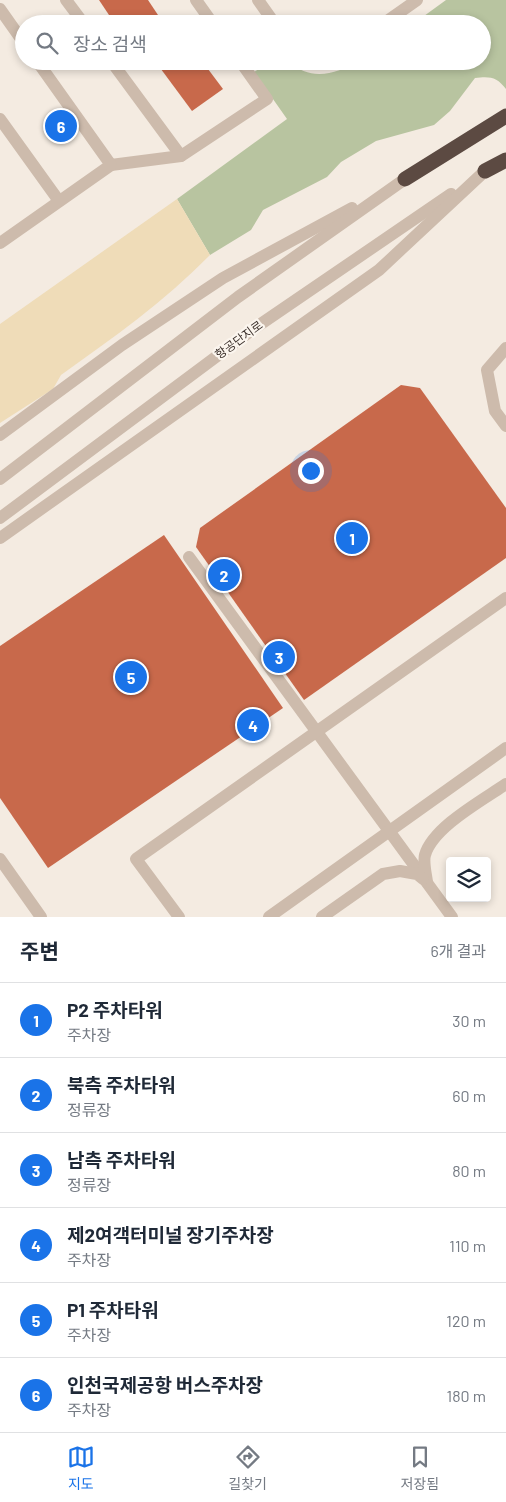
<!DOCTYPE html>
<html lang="ko">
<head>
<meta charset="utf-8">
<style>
	body { margin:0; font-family:Barlow,"Noto Sans KR",sans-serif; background:#f2f2f3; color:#1f2937 }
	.controls { position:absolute; right:15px; bottom:15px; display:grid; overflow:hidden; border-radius:5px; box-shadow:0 2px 8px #0003 }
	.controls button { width:45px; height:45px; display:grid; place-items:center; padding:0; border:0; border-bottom:1px solid #e0e1e3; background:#fff; color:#1f2937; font:25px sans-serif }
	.you { position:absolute; left:310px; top:470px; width:18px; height:18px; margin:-12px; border:4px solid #fff; border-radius:50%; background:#1a73e8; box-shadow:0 0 0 8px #1a73e833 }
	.badge { display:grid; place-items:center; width:32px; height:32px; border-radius:50%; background:#1a73e8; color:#fff; font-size:16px; font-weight:700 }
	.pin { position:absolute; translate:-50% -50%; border:2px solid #fff; box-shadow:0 1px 5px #0006 }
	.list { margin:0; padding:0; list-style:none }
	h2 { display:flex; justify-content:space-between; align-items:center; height:65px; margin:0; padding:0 20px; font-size:21px }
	h2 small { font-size:16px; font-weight:400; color:#747a83 }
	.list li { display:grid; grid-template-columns:32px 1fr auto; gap:15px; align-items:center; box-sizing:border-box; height:75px; padding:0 20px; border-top:1px solid #e0e1e3 }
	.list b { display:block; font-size:19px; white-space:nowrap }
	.list p { margin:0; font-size:16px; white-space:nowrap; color:#747a83 }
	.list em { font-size:16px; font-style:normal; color:#747a83 }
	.icon { flex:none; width:28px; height:28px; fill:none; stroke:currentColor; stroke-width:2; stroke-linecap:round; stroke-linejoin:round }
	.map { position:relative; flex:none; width:506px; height:917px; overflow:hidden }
	.search { position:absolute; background:#fff; box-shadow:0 2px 8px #0003; left:15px; right:15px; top:15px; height:55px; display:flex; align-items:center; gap:12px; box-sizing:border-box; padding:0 18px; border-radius:28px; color:#747a83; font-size:19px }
	.sheet { height:515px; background:#fff }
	nav { display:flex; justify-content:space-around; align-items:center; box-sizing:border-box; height:70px; border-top:1px solid #e0e1e3; background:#fff; font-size:14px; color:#747a83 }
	nav a { display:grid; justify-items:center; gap:2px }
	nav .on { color:#1a73e8 }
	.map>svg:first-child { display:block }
	.green { fill:#b8c4a0 }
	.sand { fill:#efdcb8 }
	.building { fill:#c8694b }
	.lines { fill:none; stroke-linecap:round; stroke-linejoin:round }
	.minor { stroke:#cdbbac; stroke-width:12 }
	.highway { stroke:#5c4a42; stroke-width:15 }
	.labels { text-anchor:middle; stroke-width:4.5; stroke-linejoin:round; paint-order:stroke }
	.street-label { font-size:12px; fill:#3b302b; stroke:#fbf5ee }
</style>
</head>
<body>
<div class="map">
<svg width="506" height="917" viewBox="0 0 506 917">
	<rect width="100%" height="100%" fill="#f4ebe1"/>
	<path class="green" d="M446,0H506V89C497,77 490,76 475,78L450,111L434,125L376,141L341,162L327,177L263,210L251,230L210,255L177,199L287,119L254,72L267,64L266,61H289C310,82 336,74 359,61H482V24H413Z"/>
	<path class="sand" d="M177,199L210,255C165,301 113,338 61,375L53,389L0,423V324Z"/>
	<g class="building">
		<polygon points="99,0 148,0 162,21 157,24 115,24"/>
		<polygon points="155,61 202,61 223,89 192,111"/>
		<polygon points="401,385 420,388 506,508 506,558 304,700 196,547 200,528"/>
		<polygon points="164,535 283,708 48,868 0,798 0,646"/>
	</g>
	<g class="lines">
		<g class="minor">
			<polyline points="66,0 84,24"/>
			<polyline points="196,0 213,24"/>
			<polyline points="258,0 275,24"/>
			<polyline points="0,9 24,43"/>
			<polyline points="383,24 417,0"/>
			<polyline points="111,61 181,156"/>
			<polyline points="0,119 59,201"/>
			<polyline points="111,165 181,156 267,99 240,61"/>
			<polyline points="0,243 111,165 37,61"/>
			<polyline points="506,348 487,370 495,411 506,426"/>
			<polyline points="0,435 122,345 223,278 352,208"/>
			<polyline points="0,479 238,297 405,179"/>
			<polyline points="0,518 252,330 451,194"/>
			<polyline points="0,538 379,270 485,171"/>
			<polyline points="189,557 452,917"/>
			<polyline points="0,859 41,917"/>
			<path d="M427,882C426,874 423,862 425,855C433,827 483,800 506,784"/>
			<polyline points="179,917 136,859 506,598"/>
			<polyline points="269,917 506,748"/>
			<polyline points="322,917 383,874 400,871 417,874 423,879"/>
		</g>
		<g class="highway">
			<polyline points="485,171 506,160"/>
			<polyline points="405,179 506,116"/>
		</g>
	</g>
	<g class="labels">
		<g class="street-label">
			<text transform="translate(239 340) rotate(-36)" y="4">항공단지로</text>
		</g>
	</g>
</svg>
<div class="controls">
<button><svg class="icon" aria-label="layers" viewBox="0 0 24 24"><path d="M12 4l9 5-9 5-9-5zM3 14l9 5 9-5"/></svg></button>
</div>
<div class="you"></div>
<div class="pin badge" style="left:352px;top:538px">1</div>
<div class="pin badge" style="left:224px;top:575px">2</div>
<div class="pin badge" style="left:279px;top:657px">3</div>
<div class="pin badge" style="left:253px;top:725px">4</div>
<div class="pin badge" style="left:131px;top:677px">5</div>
<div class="pin badge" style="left:61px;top:126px">6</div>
<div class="search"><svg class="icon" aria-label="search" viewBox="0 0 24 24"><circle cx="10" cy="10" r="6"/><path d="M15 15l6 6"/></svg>장소 검색</div>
</div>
<section class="sheet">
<h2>주변<small>6개 결과</small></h2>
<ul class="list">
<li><span class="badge">1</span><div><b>P2 주차타워</b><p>주차장</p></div><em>30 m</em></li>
<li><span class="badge">2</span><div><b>북측 주차타워</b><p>정류장</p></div><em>60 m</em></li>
<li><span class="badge">3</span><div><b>남측 주차타워</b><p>정류장</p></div><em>80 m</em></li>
<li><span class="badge">4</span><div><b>제2여객터미널 장기주차장</b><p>주차장</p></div><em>110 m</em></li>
<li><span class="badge">5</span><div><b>P1 주차타워</b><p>주차장</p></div><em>120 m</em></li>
<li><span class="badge">6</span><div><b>인천국제공항 버스주차장</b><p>주차장</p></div><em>180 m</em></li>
</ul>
</section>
<nav>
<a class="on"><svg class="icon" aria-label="map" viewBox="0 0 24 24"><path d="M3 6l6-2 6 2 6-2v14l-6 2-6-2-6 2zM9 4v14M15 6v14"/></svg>지도</a>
<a><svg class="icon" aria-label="directions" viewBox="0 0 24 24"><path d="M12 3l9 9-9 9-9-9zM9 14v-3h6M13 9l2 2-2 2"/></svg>길찾기</a>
<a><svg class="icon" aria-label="saved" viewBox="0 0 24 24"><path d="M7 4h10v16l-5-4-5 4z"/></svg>저장됨</a>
</nav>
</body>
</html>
